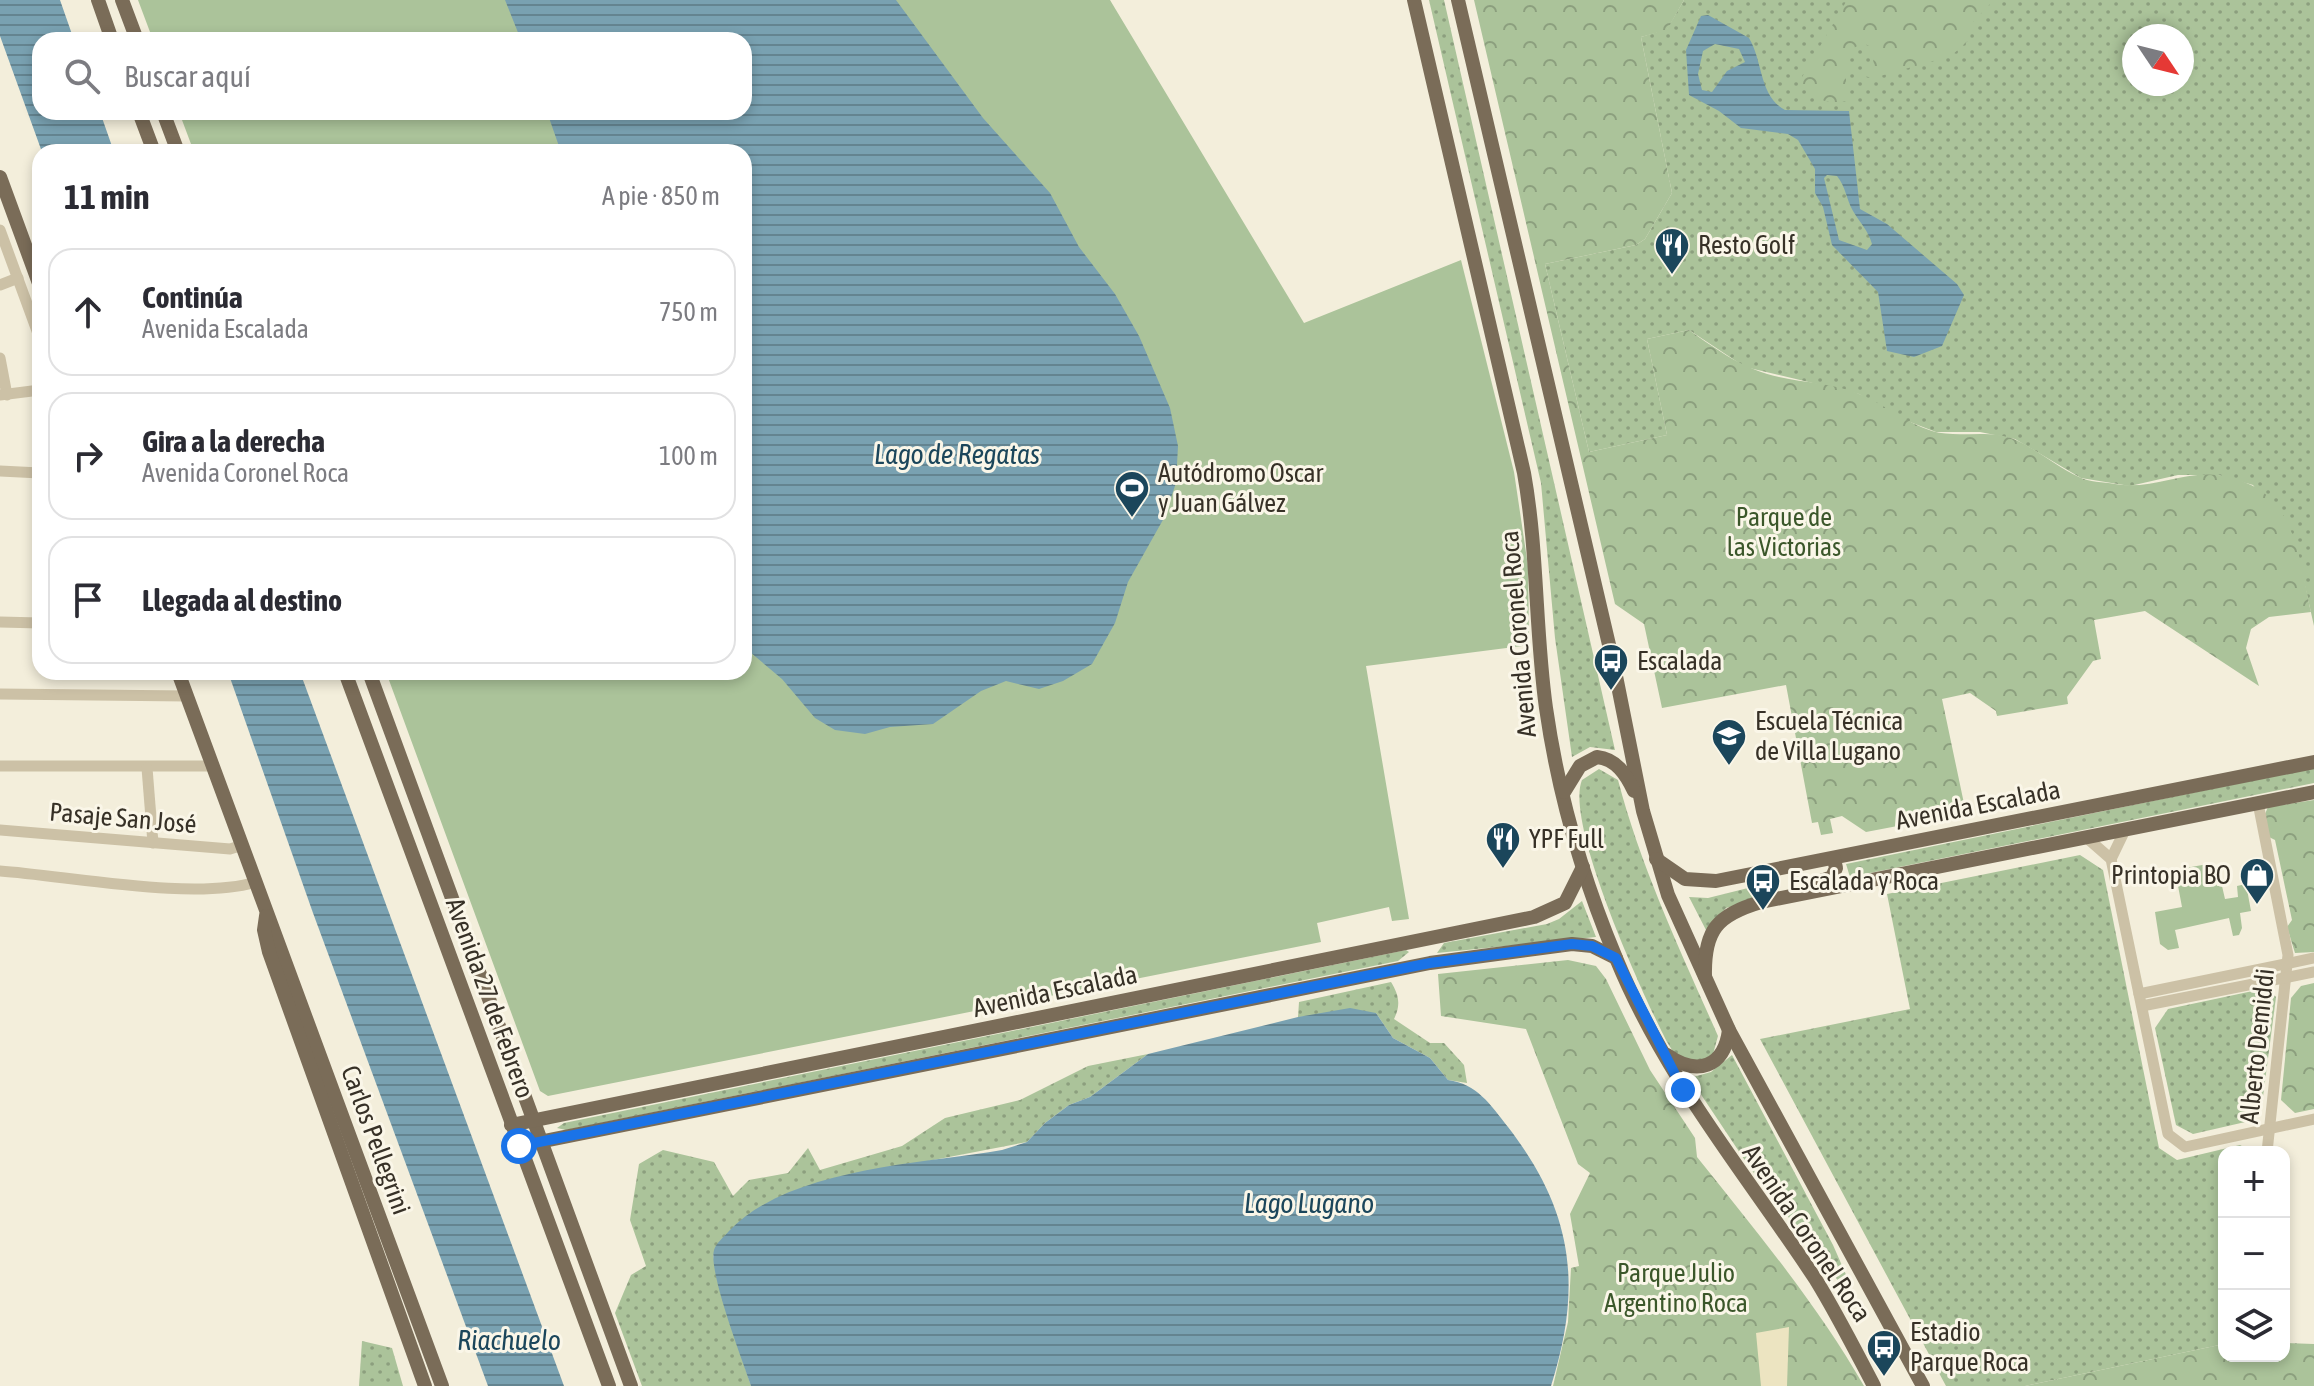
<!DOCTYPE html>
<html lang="es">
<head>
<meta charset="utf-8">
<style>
	body { margin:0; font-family:"Asap Condensed",sans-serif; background:#f7f7f7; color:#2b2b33 }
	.controls { position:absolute; right:24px; bottom:24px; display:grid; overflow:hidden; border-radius:16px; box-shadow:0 4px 12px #0003 }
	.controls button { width:72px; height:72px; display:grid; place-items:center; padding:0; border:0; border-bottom:2px solid #e1e1e2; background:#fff; color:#2b2b33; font:40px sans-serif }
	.compass { position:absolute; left:2122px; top:24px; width:72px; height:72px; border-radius:50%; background:#fff; box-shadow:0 4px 12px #0003; rotate:125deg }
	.stop { position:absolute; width:24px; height:24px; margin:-18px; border:6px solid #1a73e8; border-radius:50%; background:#fff }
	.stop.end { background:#1a73e8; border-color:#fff; box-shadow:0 2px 8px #0008 }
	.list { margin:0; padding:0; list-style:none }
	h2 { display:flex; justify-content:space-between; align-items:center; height:104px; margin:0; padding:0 32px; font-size:34px }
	h2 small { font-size:26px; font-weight:400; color:#7c7c81 }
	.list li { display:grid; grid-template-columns:52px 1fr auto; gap:24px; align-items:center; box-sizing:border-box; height:128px; margin:0 16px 16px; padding:0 16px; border:2px solid #e1e1e2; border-radius:24px }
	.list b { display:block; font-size:30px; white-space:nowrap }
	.list p { margin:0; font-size:26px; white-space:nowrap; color:#7c7c81 }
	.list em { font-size:26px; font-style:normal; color:#7c7c81 }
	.icon { flex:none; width:44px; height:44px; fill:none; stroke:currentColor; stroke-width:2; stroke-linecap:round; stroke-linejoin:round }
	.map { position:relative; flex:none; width:2314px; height:1386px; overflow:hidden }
	.search { position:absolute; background:#fff; box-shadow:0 4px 12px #0003; left:32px; top:32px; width:720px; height:88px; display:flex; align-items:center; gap:20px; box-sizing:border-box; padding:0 28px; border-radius:24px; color:#7c7c81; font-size:30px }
	.panel { position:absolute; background:#fff; box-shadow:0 4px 12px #0003; left:32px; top:144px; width:720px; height:536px; border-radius:24px }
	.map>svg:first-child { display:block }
	.grass { fill:url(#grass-dots); fill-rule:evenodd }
	.forest { fill:url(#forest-crowns) }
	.garden { fill:#abc39a }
	.plaza { fill:#ece4c1 }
	.water { fill:url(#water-rules); fill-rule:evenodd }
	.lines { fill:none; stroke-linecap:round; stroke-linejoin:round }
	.minor { stroke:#ccc1a6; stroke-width:11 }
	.major { stroke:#7a6c58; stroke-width:14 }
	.route { stroke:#1a73e8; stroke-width:10 }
	.labels { text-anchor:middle; stroke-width:6; stroke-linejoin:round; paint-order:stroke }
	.poi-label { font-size:26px; fill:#373127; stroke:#faf6e8; text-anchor:start }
	.park-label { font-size:26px; fill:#3b572a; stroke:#faf6e8 }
	.street-label { font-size:26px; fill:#373127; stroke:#faf6e8 }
	.water-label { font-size:28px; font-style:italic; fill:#1b465b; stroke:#faf6e8 }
</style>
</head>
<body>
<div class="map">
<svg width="2314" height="1386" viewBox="0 0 2314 1386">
	<defs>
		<pattern id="grass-dots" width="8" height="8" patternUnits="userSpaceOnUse" patternTransform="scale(2)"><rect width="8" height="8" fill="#abc39a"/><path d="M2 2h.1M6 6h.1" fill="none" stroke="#8c9f7e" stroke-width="1.8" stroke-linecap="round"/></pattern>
		<pattern id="forest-crowns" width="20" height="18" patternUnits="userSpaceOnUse" patternTransform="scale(2)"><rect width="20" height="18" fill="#abc39a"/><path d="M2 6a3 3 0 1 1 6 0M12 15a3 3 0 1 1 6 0" fill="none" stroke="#8c9f7e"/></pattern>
		<pattern id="water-rules" width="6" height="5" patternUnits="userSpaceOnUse" patternTransform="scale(2)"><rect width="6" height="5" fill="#79a1b1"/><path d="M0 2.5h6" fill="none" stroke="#648490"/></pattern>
	</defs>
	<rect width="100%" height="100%" fill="#f3eedb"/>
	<g class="grass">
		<polygon points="1429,0 1444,0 1615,750 1590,747 1572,757 1555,638 1541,483"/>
		<path d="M1684,0H2314V626L2297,550L2253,485L2218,475H2178L2130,486L2081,478L2015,439L1980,432H1936L1897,417L1859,394L1745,367L1689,330L1647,339L1667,435L1589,452L1545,264L1636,245L1645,239L1672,193L1641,37L1667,29ZM2134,36H2182V84H2134Z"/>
		<polygon points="2314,768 2314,783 1850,877 1846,864"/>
		<path d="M1599,769L1618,780C1641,868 1681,952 1718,1036L1713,1054L1697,1064L1674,1053L1667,1042C1644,997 1564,823 1582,780Z"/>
		<polygon points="2080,855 2103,870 2159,1148 2177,1160 2240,1145 2253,1152 2224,1152 2224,1344 2025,1386 1946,1386 1760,1039 1910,1009 1887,894"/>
		<polygon points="1752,887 1756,900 1726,908 1706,930 1689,897 1708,898"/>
		<polygon points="1582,901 1596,937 1437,953 1444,943 1547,924 1559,919"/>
		<polygon points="1406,950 1409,952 1398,961 566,1130 557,1128 564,1123"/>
		<path d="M1391,982C1399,995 1401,1005 1394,1019L1430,1043H1444L1464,1065L1467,1083L1448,1080L1430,1058L1393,1038L1376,1013L1298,1017L1299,1002Z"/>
		<polygon points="2267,988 2276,997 2261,1112 2254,1120 2193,1134 2176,1125 2155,1028 2168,1009"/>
		<polygon points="1148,1054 1090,1097 1069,1105 1045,1123 1027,1142 923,1162 713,1255 725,1306 751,1386 642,1386 615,1313 631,1275 646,1266 630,1220 639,1164 663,1150 714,1162 733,1196 749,1180 788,1173 808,1148 820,1170 902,1146 945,1118 1020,1100 1088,1066"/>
		<polygon points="1732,1055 1833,1245 1851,1286 1849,1290 1843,1287 1750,1168 1692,1081 1693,1077 1711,1072"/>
		<polygon points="362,1341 392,1348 403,1386 359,1386"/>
	</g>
	<g class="forest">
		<path d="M1474,0H1684L1667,30L1641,37L1672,193L1645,239L1636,245L1545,264L1589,452L1667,435L1647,339L1689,330C1717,350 1745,370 1779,377C1806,383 1831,383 1857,393C1883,403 1904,422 1932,431C1959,439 1989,428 2016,440C2038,450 2057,467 2079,477C2089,482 2103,482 2115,484C2161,492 2198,458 2251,485C2297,507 2301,568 2311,612L2269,617L2251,629L2246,648L2259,686L2145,611L2094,620L2101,659L2093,661L2067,697L2068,704L1997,716L1996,711L1970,693L1942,699L1966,813L1866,832L1842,816L1830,819L1833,833L1821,835L1818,822L1812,823L1786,685L1662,708L1644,624L1615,604Z"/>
		<path d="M1847,0H1994L1971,24L1970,39L1951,56L1873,78L1864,76L1861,70L1874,65L1871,47L1863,43L1850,50L1846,66V101C1825,106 1814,97 1798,84Z"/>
		<polygon points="2314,800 2314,952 2295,953 2287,927 2292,920 2275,840 2269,837 2265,814 2268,807"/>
		<path d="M1568,960L1596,966L1606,979L1650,1070L1695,1138L1697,1157C1756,1231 1817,1304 1864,1386H1553L1568,1322L1571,1268L1579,1266L1570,1214L1590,1173L1578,1164L1526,1029L1441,1016L1438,974Z"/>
		<polygon points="2314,983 2314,1109 2295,1113 2281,1100 2291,998 2301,986"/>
		<polygon points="2284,1343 2314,1344 2314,1386 2025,1386 2224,1344 2224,1356 2284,1356"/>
	</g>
	<g class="garden">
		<polygon points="138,0 1110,0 1304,323 1461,260 1514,472 1528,566 1529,645 1366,666 1409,919 1392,921 1389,907 1317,923 1321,942 548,1096 540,1091 386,672 744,672 744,152 194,152 179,112 744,112 744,40 153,40"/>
		<polygon points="2213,863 2217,886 2222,886 2225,899 2238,897 2237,886 2246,884 2251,911 2240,913 2242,928 2239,935 2233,936 2229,918 2175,930 2179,948 2168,950 2160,944 2155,912 2182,907 2175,870"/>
	</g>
	<polygon class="plaza" points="1789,1327 1787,1386 1761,1386 1756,1333"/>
	<g class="water">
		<polygon points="0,0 60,0 74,40 40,40 40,112 100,112 114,152 42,152 0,36"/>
		<polygon points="505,0 896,0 983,118 1050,193 1079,247 1115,294 1139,336 1170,408 1178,446 1176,483 1164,518 1128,582 1115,623 1092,664 1063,681 1039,689 1006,681 981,691 933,724 890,727 865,734 835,730 815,718 782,679 744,647 744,152 561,152 547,112 744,112 744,40 521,40"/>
		<path d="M1708,15L1749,38C1763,61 1759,96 1785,110L1849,111L1860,209L1887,224L1957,284L1964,295L1942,346L1914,357L1887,351L1878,292L1832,245L1823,207L1815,193V169L1798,140L1788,134L1741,128L1719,111L1689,95L1686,50L1701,16ZM1715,44L1739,49L1745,62L1727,71L1712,92L1702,90L1698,74L1703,51ZM1827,175L1837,176C1846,187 1846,199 1853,211C1860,223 1868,230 1872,244L1867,250L1839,240L1824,178Z"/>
		<polygon points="228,672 300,672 564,1386 488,1386 313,913"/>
		<path d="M1350,1008L1376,1013L1393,1038L1430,1058L1448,1080C1477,1084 1490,1104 1508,1127C1573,1211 1583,1285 1551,1386H751C743,1361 708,1272 714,1250C716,1243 724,1237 729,1231C789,1168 920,1164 1002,1150L1027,1142L1045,1123L1069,1105L1090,1097L1148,1054L1298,1017Z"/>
	</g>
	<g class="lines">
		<g class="minor">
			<polyline points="0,230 40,339"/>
			<polyline points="0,285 18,278"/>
			<polyline points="0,358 7,395"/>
			<polyline points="0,395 40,390"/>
			<polyline points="0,471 40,473"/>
			<polyline points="0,622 40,623"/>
			<polyline points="0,694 187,696"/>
			<polyline points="0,766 213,766"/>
			<polyline points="147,768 153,843"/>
			<polyline points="2258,803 2288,955 2267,1152"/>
			<polyline points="0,830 230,849 243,845"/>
			<polyline points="2087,838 2111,859 2168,1134 2185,1147 2314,1119"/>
			<polyline points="2111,859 2125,830"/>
			<path d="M0,871C69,876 194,901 256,882"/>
			<polyline points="2139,994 2314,958"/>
			<polyline points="2142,1006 2314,972"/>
		</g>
		<g class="major">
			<polyline points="98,0 112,40"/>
			<polyline points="122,0 137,40"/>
			<path d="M1414,0L1524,473C1538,551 1535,630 1546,708C1558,792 1583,879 1616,958C1666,1080 1745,1172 1816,1280C1837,1314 1855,1350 1874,1386"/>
			<polyline points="1458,0 1614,666 1643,811 1668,895 1729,1030 1923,1386"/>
			<polyline points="139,112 154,152"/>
			<polyline points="163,112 178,152"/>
			<polyline points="0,177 40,286"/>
			<polyline points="178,672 442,1386"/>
			<polyline points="345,672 609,1386"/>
			<polyline points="369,672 631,1386"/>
			<path d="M1564,792L1580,766L1597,757C1616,759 1626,774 1634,791"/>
			<polyline points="1656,859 1685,879 1716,881 2314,762"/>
			<polyline points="1812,884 1832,877 1836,868 1834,859"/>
			<polyline points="266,916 264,930 269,952 425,1386"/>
			<path d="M1705,976C1704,930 1717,915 1761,902L2314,792"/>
			<path d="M1667,1055C1697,1076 1724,1068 1729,1030"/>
			<polyline points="511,1125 1534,917 1565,903 1583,867"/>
			<polyline points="519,1146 1430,963 1572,944 1592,946 1616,958"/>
		</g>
	</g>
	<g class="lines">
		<polyline class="route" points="519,1146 1430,963 1572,944 1592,946 1616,958 1683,1090"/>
	</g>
	<defs>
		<g id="restaurant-pin" transform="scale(1.8)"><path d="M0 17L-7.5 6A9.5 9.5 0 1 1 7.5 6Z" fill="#1b465b" stroke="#faf6e8"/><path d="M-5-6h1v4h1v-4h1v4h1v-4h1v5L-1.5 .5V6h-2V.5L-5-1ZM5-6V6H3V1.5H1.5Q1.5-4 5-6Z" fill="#fff"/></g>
		<g id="stadium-pin" transform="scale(1.8)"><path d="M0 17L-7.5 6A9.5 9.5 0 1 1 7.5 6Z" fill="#1b465b" stroke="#faf6e8"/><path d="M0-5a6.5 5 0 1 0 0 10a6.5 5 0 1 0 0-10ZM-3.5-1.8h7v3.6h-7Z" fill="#fff"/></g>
		<g id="bus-pin" transform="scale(1.8)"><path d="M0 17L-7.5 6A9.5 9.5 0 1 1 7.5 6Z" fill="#1b465b" stroke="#faf6e8"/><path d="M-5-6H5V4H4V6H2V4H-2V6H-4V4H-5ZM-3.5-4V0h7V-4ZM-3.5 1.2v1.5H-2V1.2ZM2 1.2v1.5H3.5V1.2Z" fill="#fff"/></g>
		<g id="school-pin" transform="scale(1.8)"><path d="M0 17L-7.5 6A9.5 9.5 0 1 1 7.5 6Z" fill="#1b465b" stroke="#faf6e8"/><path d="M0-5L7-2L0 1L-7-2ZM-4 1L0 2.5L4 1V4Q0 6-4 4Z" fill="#fff"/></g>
		<g id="shop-pin" transform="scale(1.8)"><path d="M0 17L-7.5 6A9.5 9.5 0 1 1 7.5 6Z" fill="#1b465b" stroke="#faf6e8"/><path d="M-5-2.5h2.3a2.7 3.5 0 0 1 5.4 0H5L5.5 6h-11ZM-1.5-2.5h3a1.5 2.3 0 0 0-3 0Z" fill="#fff"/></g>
	</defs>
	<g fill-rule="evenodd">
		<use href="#restaurant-pin" x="1672" y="245"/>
		<use href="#stadium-pin" x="1132" y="488"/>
		<use href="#bus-pin" x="1611" y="661"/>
		<use href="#school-pin" x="1729" y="736"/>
		<use href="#restaurant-pin" x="1503" y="839"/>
		<use href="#shop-pin" x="2257" y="875"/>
		<use href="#bus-pin" x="1763" y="881"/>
		<use href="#bus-pin" x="1884" y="1347"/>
	</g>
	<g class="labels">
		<g class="poi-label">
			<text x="1698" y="254">Resto Golf</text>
			<text x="1158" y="482">Autódromo Oscar<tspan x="1158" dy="30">y Juan Gálvez</tspan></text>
			<text x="1637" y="670">Escalada</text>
			<text x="1755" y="730">Escuela Técnica<tspan x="1755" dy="30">de Villa Lugano</tspan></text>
			<text x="1529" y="848">YPF Full</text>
			<text x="2231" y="884" text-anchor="end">Printopia BO</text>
			<text x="1789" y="890">Escalada y Roca</text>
			<text x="1910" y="1341">Estadio<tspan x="1910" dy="30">Parque Roca</tspan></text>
		</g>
		<g class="park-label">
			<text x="1784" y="526">Parque de<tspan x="1784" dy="30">las Victorias</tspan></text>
			<text x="1676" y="1282">Parque Julio<tspan x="1676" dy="30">Argentino Roca</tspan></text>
		</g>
		<g class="street-label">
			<text transform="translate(1518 634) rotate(-95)" y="9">Avenida Coronel Roca</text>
			<text transform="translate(1978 805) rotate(-11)" y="9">Avenida Escalada</text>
			<text transform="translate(123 818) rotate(5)" y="9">Pasaje San José</text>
			<text transform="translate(1055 991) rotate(-12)" y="9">Avenida Escalada</text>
			<text transform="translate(490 998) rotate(70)" y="9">Avenida 27 de Febrero</text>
			<text transform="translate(2257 1046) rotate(-84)" y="9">Alberto Demiddi</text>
			<text transform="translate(376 1140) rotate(70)" y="9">Carlos Pellegrini</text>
			<text transform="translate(1807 1233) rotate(56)" y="9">Avenida Coronel Roca</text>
		</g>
		<g class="water-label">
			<text x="957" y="464">Lago de Regatas</text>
			<text x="1309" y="1213">Lago Lugano</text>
			<text x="509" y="1350">Riachuelo</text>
		</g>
	</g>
</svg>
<div class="controls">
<button>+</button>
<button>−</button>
<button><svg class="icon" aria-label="layers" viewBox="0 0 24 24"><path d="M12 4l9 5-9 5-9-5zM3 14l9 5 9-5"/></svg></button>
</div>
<svg class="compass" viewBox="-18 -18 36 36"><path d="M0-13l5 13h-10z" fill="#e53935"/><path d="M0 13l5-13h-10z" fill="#7c7c81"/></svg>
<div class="stop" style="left:519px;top:1146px"></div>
<div class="stop end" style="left:1683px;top:1090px"></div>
<div class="search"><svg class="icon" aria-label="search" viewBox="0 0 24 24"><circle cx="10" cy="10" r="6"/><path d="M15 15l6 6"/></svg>Buscar aquí</div>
<section class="panel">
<h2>11 min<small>A pie · 850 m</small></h2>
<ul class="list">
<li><svg class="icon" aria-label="ahead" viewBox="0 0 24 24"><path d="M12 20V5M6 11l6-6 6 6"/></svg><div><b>Continúa</b><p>Avenida Escalada</p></div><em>750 m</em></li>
<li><svg class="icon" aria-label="right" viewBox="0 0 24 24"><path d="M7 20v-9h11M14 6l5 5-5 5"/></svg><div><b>Gira a la derecha</b><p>Avenida Coronel Roca</p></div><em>100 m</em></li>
<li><svg class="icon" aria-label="arrive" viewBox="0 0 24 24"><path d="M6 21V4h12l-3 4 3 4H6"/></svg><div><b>Llegada al destino</b></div></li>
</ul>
</section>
</div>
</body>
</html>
